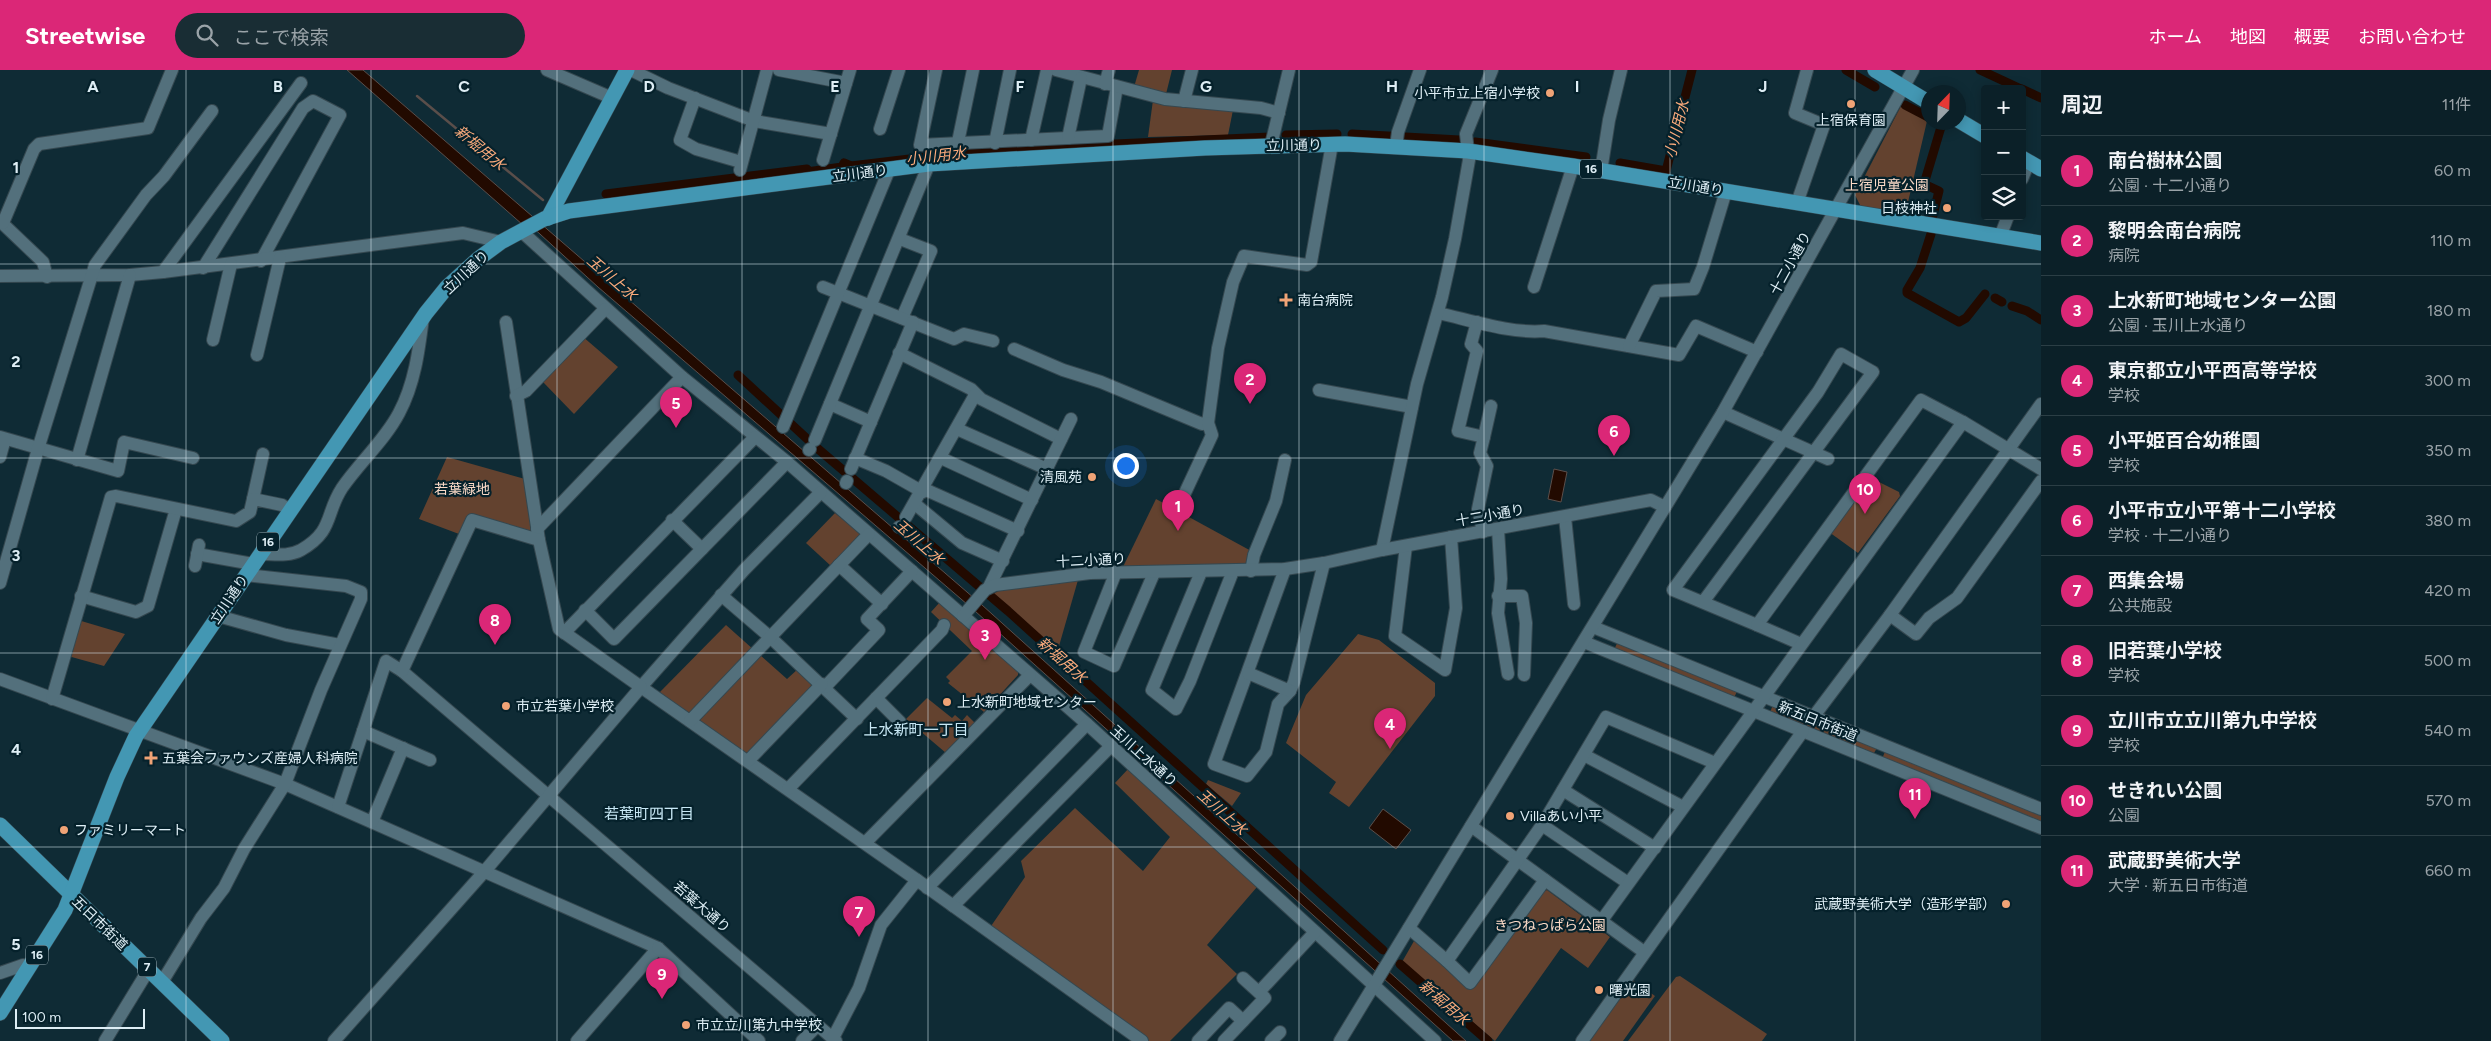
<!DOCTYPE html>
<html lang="ja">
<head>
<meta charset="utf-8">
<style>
	body { margin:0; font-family:Figtree,"Noto Sans JP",sans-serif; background:#192d34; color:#f1f3f6 }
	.controls { position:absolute; right:15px; top:15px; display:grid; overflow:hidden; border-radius:5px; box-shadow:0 2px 12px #0003 }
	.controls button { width:45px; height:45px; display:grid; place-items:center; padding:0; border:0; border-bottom:1px solid #2b3e45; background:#0b2028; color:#f1f3f6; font:25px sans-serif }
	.compass { position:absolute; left:1921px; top:15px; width:45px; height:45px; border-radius:50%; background:#0b2028; box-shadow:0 2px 12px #0003; rotate:23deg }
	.scale { position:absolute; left:15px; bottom:12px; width:130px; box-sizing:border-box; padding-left:5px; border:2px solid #deeef5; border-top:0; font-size:14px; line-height:18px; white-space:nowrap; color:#deeef5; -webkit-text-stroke:4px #05212b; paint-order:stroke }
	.you { position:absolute; left:1125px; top:395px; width:18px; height:18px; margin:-12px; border:4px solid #fff; border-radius:50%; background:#1a73e8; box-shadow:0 0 0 8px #1a73e833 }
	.badge { display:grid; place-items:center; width:32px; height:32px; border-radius:50%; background:#db2777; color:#fff; font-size:16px; font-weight:700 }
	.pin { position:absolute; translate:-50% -41px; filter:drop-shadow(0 1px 2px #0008) }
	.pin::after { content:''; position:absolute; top:26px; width:18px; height:15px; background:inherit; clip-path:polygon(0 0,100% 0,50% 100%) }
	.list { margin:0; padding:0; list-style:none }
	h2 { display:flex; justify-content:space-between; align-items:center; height:65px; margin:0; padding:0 20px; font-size:21px }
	h2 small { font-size:16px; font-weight:400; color:#9aa3a8 }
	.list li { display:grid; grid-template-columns:32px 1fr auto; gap:15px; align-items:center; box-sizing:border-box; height:70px; padding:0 20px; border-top:1px solid #2b3e45 }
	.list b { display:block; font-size:19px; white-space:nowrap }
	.list p { margin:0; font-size:16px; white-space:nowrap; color:#9aa3a8 }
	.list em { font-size:16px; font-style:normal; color:#9aa3a8 }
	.icon { flex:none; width:28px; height:28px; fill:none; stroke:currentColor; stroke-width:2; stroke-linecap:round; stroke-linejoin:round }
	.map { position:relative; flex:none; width:2041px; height:971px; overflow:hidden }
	header { display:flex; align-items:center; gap:30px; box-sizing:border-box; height:70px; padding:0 25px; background:#db2777; color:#fff }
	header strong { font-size:24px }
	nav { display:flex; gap:28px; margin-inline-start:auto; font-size:18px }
	.search { width:350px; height:45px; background:#192d34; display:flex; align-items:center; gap:12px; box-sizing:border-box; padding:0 18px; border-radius:28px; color:#9aa3a8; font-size:19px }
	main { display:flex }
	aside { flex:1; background:#0b2028 }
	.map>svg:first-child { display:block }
	.green { fill:#63422f }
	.water { fill:#220a00; stroke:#5a4e4a }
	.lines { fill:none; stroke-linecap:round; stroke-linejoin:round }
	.stream { stroke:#5a4e4a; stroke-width:2.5 }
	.canal { stroke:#220a00; stroke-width:9 }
	.minor-casing { stroke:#354850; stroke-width:14 }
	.major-casing { stroke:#354850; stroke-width:16 }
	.minor { stroke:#53707c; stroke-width:12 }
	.major { stroke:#4397b3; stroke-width:15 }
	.grid { fill:none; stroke:#deeef5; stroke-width:1; stroke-opacity:0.55 }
	.poi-dot { fill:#efa376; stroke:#05212b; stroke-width:2 }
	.labels { text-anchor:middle; stroke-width:4.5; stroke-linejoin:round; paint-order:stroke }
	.shield { fill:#05212b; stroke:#9db0b8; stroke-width:1 }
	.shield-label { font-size:12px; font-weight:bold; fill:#deeef5 }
	.poi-label { font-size:14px; fill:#deeef5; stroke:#05212b; text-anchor:start }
	.street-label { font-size:14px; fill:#deeef5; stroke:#05212b }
	.park-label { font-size:14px; fill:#fbdac7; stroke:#05212b }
	.water-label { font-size:15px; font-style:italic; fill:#fbab7c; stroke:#05212b }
	.neighbourhood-label { font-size:15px; fill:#c8e8f5; stroke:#05212b }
	.grid-label { font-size:16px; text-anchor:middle; font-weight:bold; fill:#deeef5; stroke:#05212b; stroke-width:4.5; stroke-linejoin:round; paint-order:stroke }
</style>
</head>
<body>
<header>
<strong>Streetwise</strong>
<div class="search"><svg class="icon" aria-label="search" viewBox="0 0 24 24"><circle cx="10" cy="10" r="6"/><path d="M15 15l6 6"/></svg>ここで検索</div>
<nav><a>ホーム</a><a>地図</a><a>概要</a><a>お問い合わせ</a></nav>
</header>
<main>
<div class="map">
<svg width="2041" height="971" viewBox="0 0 2041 971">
	<rect width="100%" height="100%" fill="#0f2b35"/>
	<g class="green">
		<polygon points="1139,0 1172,0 1166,24 1134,17"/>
		<polygon points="1153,30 1233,40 1228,65 1148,67"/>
		<polygon points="1901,36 1927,51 1905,145 1861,137 1855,125"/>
		<polygon points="582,266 618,297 574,344 542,311"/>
		<polygon points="447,387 525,409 532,459 526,466 469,445 459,464 419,449"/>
		<polygon points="1871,408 1899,422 1900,426 1858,483 1829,462"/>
		<polygon points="1156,429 1253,482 1247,498 1122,499"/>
		<polygon points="835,443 860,463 860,467 831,496 806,473"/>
		<polygon points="1078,510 1057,583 991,525 1004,518"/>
		<polygon points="940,532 1018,600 1018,605 984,642 948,613 950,611 946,607 972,581 931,542"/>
		<polygon points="78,550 125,564 104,596 68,586"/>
		<polygon points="726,555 754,580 691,644 687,644 658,624"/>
		<polygon points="1358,564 1379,570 1435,613 1435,626 1349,737 1329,723 1336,712 1286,673 1306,625"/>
		<polygon points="1618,571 1738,619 1734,628 1614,580"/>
		<polygon points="760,585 787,609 799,598 813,617 749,683 744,684 699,652 698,648"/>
		<polygon points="927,628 952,648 955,645 962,651 967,645 976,654 946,683 906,649"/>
		<polygon points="1773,634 1877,678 1874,683 1770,643"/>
		<polygon points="1886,679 2041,743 2041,753 1882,689"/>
		<polygon points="1129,698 1257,817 1207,875 1237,904 1170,971 1146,971 989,859 1025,807 1021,791 1075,738 1143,801 1170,767 1115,713"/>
		<polygon points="1208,710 1241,723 1232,736 1206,714"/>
		<polygon points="1547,820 1610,867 1588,898 1561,878 1495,971 1402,892 1414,871 1418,869 1473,918 1542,822"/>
		<polygon points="1627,906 1655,926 1623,971 1582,971"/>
		<polygon points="1680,906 1767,964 1762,971 1628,971 1676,907"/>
	</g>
	<g class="water">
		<polygon points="347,0 363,0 982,535 1466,971 1453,971 975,541 598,217 529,154 523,155"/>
		<polygon points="1554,399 1567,402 1561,432 1548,429"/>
		<polygon points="1383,739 1411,760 1396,779 1369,758"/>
	</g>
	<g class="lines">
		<polyline class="stream" points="417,26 543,130"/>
		<g class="canal">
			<polyline points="1846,0 1875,17"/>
			<polyline points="1980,0 2021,19"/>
			<polyline points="2022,19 2041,28"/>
			<polyline points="1905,35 1928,47"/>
			<polyline points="1352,64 1459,70"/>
			<polyline points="1286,65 1337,64"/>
			<polyline points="1475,72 1586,87"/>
			<polyline points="1620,93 1666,101 1692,0"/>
			<polyline points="606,124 807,99 807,102 842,97 844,93 851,96 985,80 1270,67"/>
			<polyline points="1932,149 1939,121 1924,114 1941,57 1939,52"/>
			<polyline points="1931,164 1920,198 1907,220 1907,223 1959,252 1966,248 1985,224"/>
			<polyline points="1995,228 2002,232"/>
			<polyline points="2012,236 2027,241 2041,250"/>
			<polyline points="738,305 817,378 1008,541 1383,880"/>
			<polyline points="1400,894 1488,971"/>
		</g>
		<g class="minor-casing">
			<g id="minor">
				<polyline points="547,0 612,28"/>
				<polyline points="631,0 668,18 754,51 831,64"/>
				<polyline points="779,0 846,13"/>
				<polyline points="936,0 920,75 1108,66 1117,17"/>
				<polyline points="1056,0 1165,29 1261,38 1279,43"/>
				<polyline points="1105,14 1109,0"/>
				<polyline points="695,28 680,70 696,79 741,92"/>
				<polyline points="1184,31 1192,0"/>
				<polyline points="880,59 899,0"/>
				<polyline points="1068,68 1081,8"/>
				<polyline points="1031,70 1047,0"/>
				<polyline points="958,72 973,0"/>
				<polyline points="995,73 1010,0"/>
				<polyline points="1271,75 1289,0"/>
				<polyline points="1396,77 1398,62 1420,0"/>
				<polyline points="823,90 850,0"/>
				<polyline points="740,100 767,0"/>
				<polyline points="1601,101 1609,50 1621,0"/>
				<polyline points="2022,109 2029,92"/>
				<polyline points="1797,133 1824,55 1795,43 1807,0"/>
				<polyline points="0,151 43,192 47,207"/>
				<polyline points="3,153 34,79 39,74 148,58 172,0"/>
				<polyline points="521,161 682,307 787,392 1087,654 1435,971"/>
				<polyline points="2000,167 2008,146"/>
				<polyline points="900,169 931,181 902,248"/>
				<polyline points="203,198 303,38 313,31 340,45 261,191"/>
				<polyline points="163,202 301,13"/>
				<polyline points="0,206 130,205 163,202 463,163 501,172"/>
				<polyline points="823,217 954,269 964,264 993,271"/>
				<polyline points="1534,217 1573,96"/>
				<path d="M1438,243C1470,250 1512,264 1544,261L1679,285L1696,256L1757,282"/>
				<polyline points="506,252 539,470"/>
				<polyline points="1477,252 1471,274 1477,281 1458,361 1484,367 1480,383 1487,396 1478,439 1483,462"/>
				<polyline points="213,270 231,194"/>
				<polyline points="1629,276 1656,221 1694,219 1703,197 1726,121"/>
				<polyline points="1014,279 1063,300 1101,312 1202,354 1208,353 1218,278 1233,212 1244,186 1307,195 1311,192 1332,74"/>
				<polyline points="899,283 971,319 981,329 1061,369"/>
				<polyline points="257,285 280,188"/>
				<polyline points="1319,320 1412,337"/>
				<polyline points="516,326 526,321 605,239"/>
				<polyline points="830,334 871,352"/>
				<polyline points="1723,342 1828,389"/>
				<polyline points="783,357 889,100"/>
				<polyline points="957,359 1047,399"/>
				<polyline points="0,367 118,401 124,372 193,388"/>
				<polyline points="1484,367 1491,336"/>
				<polyline points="815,370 929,94"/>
				<polyline points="809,380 810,379"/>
				<polyline points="0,387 5,369"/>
				<polyline points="855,388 886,401 923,422"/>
				<polyline points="941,388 1032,430"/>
				<polyline points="77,390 130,205"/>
				<polyline points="851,399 913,252"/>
				<polyline points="846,413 847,411"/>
				<polyline points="924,419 1018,461"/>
				<polyline points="821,422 744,500 641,617 917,810"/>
				<polyline points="253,429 263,384"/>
				<polyline points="915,434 962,473 1003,491"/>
				<polyline points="1177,440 1212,365 1208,353"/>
				<polyline points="906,447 975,325"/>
				<polyline points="1565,447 1574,534"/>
				<polyline points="672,450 702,479"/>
				<polyline points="899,457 900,457"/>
				<polyline points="537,459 682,307"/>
				<polyline points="1498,459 1501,509 1498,543 1508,604"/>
				<polyline points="1406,476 1395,566 1445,600 1456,538 1451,467"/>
				<polyline points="1382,480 1417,314 1442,227 1455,169 1469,90 1466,64 1492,0"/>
				<polyline points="197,484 253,494"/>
				<path d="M260,484C274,484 288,487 301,480C334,461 325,444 342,418C359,393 385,370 399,343C415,313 419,279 423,247"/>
				<polyline points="839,495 882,534"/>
				<polyline points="195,496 199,475"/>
				<polyline points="1285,499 1214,694 1247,706 1266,682 1278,634 1290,621 1294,612 1324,493"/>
				<polyline points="1251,501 1254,485 1276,431 1285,390"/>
				<polyline points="1116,502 1084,582 1114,596 1154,503"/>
				<polyline points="1201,502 1152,620 1176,639 1190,611 1233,501"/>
				<polyline points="0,513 38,379 95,195 146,125 164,106 212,41"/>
				<polyline points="989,517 1071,349"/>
				<polyline points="721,525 770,567 857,649"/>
				<polyline points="81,526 136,542 148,536 176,439"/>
				<polyline points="1498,526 1522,526 1526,553 1524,605"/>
				<polyline points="1703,532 1873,302 1841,284 1818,322 1673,520 1757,555 1921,330 1963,352"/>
				<polyline points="585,540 614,569 787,392"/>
				<polyline points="1890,545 1916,564 1929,548 1957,528 2041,411"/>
				<polyline points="218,546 286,565 340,575"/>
				<polyline points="963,546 985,520 995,515 1090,503 1285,499 1324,493 1382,480 1651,430 1665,437"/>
				<polyline points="1757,555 1801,574"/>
				<polyline points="1593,557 2041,739"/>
				<polyline points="564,563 755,367"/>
				<polyline points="1584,572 2041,758"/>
				<polyline points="1248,603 1290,621"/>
				<polyline points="0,609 285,714 658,878 577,971"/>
				<polyline points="825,617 879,560 867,549 912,501"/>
				<polyline points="876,628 900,652"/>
				<polyline points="52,629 111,427 116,426 236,451 250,442 253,429 282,435 290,440"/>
				<polyline points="1814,646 1890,545 2041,334"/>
				<polyline points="690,651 869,464"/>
				<polyline points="363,661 430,690"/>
				<polyline points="1584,685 1683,737"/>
				<polyline points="748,691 822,614"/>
				<polyline points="788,719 942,560 944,555"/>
				<polyline points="1563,720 1655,778"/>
				<polyline points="338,737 386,591 402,601 836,971"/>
				<polyline points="372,752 403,678"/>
				<polyline points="1542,755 1628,813"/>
				<polyline points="1471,756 1644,882"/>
				<polyline points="865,773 1030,605"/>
				<polyline points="1545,810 1470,913 1447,891 1542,755 1606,647 1715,693"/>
				<polyline points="927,818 1087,654"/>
				<polyline points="953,836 1111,676"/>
				<polyline points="1602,850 1963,352 2041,399"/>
				<polyline points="1409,858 1447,891"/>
				<polyline points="658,878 759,971"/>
				<polyline points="0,903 23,895 29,898"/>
				<polyline points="162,912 201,848 224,818 244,779 285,714 321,620 361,529 361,522 346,516 246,505"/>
				<polyline points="1259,922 1315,862"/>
				<polyline points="833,968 859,918 881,855 917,810 1142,971"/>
				<polyline points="105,971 149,899"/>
				<polyline points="334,971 484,802 641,617 559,559 539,470 472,450 402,601"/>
				<polyline points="802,971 818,955"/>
				<polyline points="1198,971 1229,938 1243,951"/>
				<polyline points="1224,971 1265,928 1243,908"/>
				<polyline points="1271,971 1280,962"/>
				<polyline points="1340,971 1723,342 1913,0"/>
				<polyline points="1582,971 1803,661"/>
			</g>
		</g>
		<g class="major-casing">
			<g id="major">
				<polyline points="1875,0 1928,32"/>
				<polyline points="1958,50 1985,66"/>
				<polyline points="2022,88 2041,99"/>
				<polyline points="548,148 627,0"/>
				<polyline points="0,755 222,971"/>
				<polyline points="0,943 65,840 117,707 136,666 426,243 447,217 478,189 501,172 544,149 569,141 929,94 1205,78 1345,74 1468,81 1573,96 2041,173"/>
			</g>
		</g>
		<use href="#minor" class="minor"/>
		<use href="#major" class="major"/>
	</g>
	<path class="grid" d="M186,0V971M371,0V971M557,0V971M742,0V971M928,0V971M1113,0V971M1299,0V971M1484,0V971M1670,0V971M1855,0V971M0,194H2041M0,388H2041M0,583H2041M0,777H2041"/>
	<g class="poi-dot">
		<circle cx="1550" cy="23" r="5"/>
		<circle cx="1851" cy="34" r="5"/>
		<circle cx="1947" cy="138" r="5"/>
		<path d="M1283.5 222.5h5v5h5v5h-5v5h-5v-5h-5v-5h5z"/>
		<circle cx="1092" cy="407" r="5"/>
		<circle cx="947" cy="632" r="5"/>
		<circle cx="506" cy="636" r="5"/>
		<path d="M148.5 680.5h5v5h5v5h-5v5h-5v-5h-5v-5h5z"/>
		<circle cx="1510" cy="746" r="5"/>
		<circle cx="64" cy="760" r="5"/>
		<circle cx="2006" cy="834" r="5"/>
		<circle cx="1599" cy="920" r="5"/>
		<circle cx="686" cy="955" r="5"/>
	</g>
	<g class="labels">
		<g class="shield">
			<rect x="1580" y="89.5" width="22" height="19" rx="4"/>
			<rect x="257" y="462.5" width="22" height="19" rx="4"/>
			<rect x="26" y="875.5" width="22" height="19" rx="4"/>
			<rect x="138" y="887.5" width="18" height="19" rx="4"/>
		</g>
		<g class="shield-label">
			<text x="1591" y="103">16</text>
			<text x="268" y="476">16</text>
			<text x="37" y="889">16</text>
			<text x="147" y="901">7</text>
		</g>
		<g class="poi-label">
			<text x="1540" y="28" text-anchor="end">小平市立上宿小学校</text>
			<text x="1851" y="55" text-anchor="middle">上宿保育園</text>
			<text x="1937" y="143" text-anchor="end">日枝神社</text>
			<text x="1297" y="235">南台病院</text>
			<text x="1082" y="412" text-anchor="end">清風苑</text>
			<text x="957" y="637">上水新町地域センター</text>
			<text x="516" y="641">市立若葉小学校</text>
			<text x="162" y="693">五葉会ファウンズ産婦人科病院</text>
			<text x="1520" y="751">Villaあい小平</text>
			<text x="74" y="765">ファミリーマート</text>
			<text x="1996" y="839" text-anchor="end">武蔵野美術大学（造形学部）</text>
			<text x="1609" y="925">曙光園</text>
			<text x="696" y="960">市立立川第九中学校</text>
		</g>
		<g class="street-label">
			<text transform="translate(1294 75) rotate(-1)" y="5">立川通り</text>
			<text transform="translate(860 103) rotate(-7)" y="5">立川通り</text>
			<text transform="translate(1696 116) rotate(9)" y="5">立川通り</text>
			<text transform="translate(1790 193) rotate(-61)" y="5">十二小通り</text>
			<text transform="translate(466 202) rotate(-43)" y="5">立川通り</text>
			<text transform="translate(1490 445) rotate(-10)" y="5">十二小通り</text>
			<text transform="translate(1091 490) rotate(-3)" y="5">十二小通り</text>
			<text transform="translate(229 529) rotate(-56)" y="5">立川通り</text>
			<text transform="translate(1818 651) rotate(22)" y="5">新五日市街道</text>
			<text transform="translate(1144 686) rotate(42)" y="5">玉川上水通り</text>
			<text transform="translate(702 837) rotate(41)" y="5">若葉大通り</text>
			<text transform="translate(100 853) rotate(44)" y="5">五日市街道</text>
		</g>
		<g class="park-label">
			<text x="1887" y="120">上宿児童公園</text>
			<text x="462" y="424">若葉緑地</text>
			<text x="1550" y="860">きつねっぱら公園</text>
		</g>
		<g class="water-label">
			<text transform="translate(1677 59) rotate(-76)" y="5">小川用水</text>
			<text transform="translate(480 78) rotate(40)" y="5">新堀用水</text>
			<text transform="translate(936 86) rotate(-7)" y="5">小川用水</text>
			<text transform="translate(612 208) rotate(41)" y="5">玉川上水</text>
			<text transform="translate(919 472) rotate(41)" y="5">玉川上水</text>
			<text transform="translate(1062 590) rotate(42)" y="5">新堀用水</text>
			<text transform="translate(1222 742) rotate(42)" y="5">玉川上水</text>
			<text transform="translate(1444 933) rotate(41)" y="5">新堀用水</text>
		</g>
		<g class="neighbourhood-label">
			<text x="916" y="665">上水新町一丁目</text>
			<text x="649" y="749">若葉町四丁目</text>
		</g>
	</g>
	<g class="grid-label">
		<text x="93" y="22">A</text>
		<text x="278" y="22">B</text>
		<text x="464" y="22">C</text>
		<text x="649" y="22">D</text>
		<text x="835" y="22">E</text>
		<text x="1020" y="22">F</text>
		<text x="1206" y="22">G</text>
		<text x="1392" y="22">H</text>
		<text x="1577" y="22">I</text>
		<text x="1763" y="22">J</text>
		<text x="16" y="103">1</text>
		<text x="16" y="297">2</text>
		<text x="16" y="491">3</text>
		<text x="16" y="685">4</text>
		<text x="16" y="880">5</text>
	</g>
</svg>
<div class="controls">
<button>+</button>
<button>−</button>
<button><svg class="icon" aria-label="layers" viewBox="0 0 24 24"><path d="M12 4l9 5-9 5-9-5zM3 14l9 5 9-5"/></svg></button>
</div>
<svg class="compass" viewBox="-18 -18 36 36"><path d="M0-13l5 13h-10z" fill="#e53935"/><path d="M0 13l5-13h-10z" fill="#9aa3a8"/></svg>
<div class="scale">100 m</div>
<div class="you"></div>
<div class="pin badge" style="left:1178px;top:461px">1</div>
<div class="pin badge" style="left:1250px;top:334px">2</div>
<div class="pin badge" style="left:985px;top:590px">3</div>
<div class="pin badge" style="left:1390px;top:679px">4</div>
<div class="pin badge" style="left:676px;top:358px">5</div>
<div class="pin badge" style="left:1614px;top:386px">6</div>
<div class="pin badge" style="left:859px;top:867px">7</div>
<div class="pin badge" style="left:495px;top:575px">8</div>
<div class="pin badge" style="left:662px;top:929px">9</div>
<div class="pin badge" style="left:1865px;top:444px">10</div>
<div class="pin badge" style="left:1915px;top:749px">11</div>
</div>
<aside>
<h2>周辺<small>11件</small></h2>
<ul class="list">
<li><span class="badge">1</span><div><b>南台樹林公園</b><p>公園 · 十二小通り</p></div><em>60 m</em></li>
<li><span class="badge">2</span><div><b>黎明会南台病院</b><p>病院</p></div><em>110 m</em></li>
<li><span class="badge">3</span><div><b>上水新町地域センター公園</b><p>公園 · 玉川上水通り</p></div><em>180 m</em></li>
<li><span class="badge">4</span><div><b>東京都立小平西高等学校</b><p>学校</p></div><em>300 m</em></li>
<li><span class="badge">5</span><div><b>小平姫百合幼稚園</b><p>学校</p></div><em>350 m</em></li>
<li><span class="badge">6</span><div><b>小平市立小平第十二小学校</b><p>学校 · 十二小通り</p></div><em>380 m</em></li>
<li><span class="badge">7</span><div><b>西集会場</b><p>公共施設</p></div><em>420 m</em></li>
<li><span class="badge">8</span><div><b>旧若葉小学校</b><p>学校</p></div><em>500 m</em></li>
<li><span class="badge">9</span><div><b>立川市立立川第九中学校</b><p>学校</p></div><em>540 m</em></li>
<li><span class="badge">10</span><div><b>せきれい公園</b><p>公園</p></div><em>570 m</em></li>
<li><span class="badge">11</span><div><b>武蔵野美術大学</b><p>大学 · 新五日市街道</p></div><em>660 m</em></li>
</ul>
</aside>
</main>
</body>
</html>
